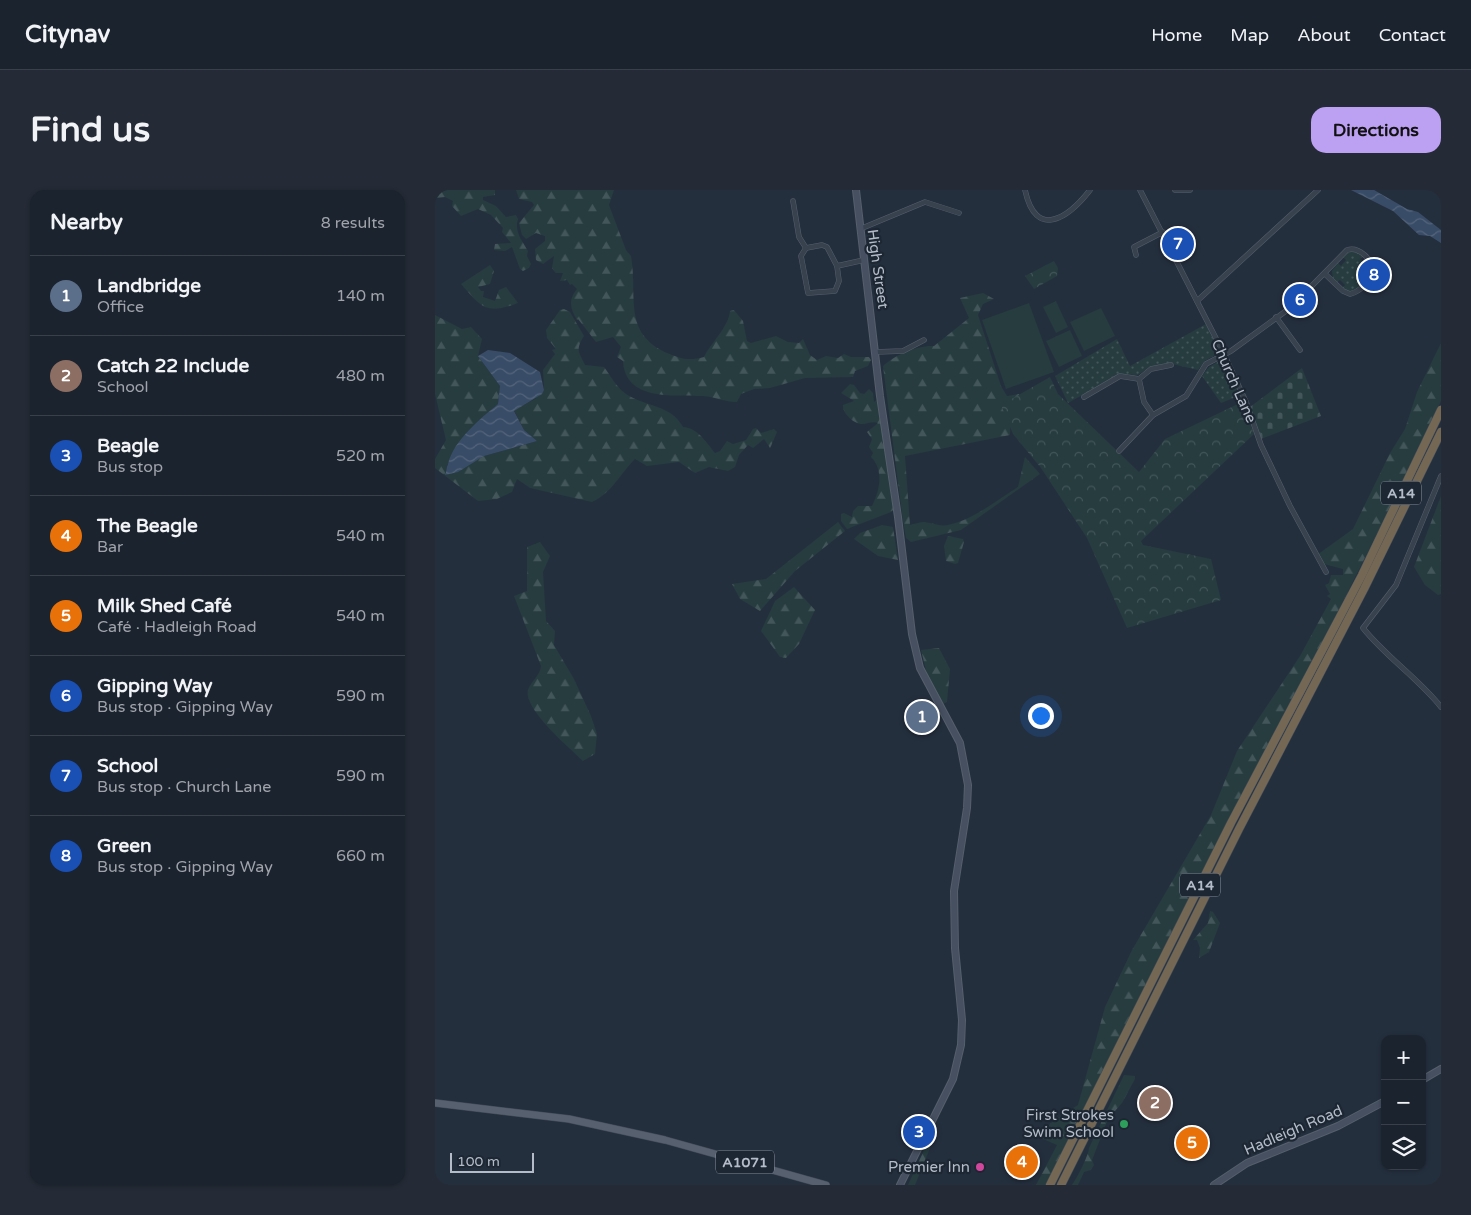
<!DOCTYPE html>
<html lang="en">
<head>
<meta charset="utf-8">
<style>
	body { margin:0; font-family:"Varela Round",sans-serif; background:#242b36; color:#f1f3f6 }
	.controls { position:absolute; right:15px; bottom:15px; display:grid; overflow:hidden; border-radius:10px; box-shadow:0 1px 4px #0004 }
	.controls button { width:45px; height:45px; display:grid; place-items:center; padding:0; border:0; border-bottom:1px solid #39404a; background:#1b232e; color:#f1f3f6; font:25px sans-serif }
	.scale { position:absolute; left:15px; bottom:12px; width:84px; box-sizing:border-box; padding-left:5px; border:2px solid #b4bcc9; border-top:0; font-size:14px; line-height:18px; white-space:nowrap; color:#b4bcc9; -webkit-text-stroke:4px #1d2633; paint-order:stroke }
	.you { position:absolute; left:605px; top:525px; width:18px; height:18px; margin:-12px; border:4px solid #fff; border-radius:50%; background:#1a73e8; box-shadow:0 0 0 8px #1a73e833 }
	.badge { display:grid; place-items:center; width:32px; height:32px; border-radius:50%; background:#bca0f2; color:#fff; font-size:16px; font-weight:700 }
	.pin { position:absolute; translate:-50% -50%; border:2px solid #fff; box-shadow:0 1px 5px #0006 }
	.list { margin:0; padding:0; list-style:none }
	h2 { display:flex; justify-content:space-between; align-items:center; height:65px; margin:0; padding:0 20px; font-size:21px }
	h2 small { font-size:16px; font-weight:400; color:#a0a4aa }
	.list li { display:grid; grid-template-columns:32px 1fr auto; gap:15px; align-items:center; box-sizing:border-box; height:80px; padding:0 20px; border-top:1px solid #39404a }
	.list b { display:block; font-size:19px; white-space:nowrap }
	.list p { margin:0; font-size:16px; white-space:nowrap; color:#a0a4aa }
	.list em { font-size:16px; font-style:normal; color:#a0a4aa }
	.icon { flex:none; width:28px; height:28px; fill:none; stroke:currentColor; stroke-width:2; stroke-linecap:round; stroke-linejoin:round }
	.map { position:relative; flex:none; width:1006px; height:995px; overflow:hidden; border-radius:15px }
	header { display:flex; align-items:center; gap:30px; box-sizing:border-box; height:70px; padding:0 25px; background:#1b232e; border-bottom:1px solid #39404a }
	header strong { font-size:24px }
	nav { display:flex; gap:28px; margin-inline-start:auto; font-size:18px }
	.intro { display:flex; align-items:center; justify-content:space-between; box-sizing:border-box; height:120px; padding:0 30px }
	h1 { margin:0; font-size:35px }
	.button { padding:12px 22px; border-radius:15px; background:#bca0f2; color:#111; font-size:18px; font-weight:700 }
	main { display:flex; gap:30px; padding:0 30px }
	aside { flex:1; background:#1b232e; border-radius:15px; box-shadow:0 1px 4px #0004 }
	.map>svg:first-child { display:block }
	.grass { fill:url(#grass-dots) }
	.forest { fill:url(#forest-firs) }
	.cemetery { fill:url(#cemetery-stones) }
	.park { fill:url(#park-crowns) }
	.pitch { fill:#263c3f }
	.water { fill:url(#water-waves) }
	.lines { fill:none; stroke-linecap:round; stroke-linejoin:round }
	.street-casing { stroke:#565f6c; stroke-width:5.5 }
	.secondary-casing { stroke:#565f6c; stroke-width:8 }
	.primary-casing { stroke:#414a57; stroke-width:8 }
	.highway-casing { stroke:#434c59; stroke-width:9 }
	.street { stroke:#38414e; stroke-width:4.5 }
	.secondary { stroke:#465061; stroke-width:6 }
	.primary { stroke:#56606e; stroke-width:7 }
	.highway { stroke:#746855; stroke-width:8 }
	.leisure-dot { fill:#2e9e5b; stroke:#1d2633; stroke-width:2 }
	.hotel-dot { fill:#d1479c; stroke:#1d2633; stroke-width:2 }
	.labels { text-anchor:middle; stroke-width:4.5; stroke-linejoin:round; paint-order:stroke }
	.shield { fill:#1d2633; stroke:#878f9c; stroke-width:1 }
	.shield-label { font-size:14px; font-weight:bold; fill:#b4bcc9 }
	.street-label { font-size:15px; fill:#b4bcc9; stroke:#1d2633 }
	.poi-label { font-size:15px; fill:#b4bcc9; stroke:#1d2633; text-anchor:end }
</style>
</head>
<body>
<header>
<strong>Citynav</strong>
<nav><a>Home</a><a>Map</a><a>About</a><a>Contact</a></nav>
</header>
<div class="intro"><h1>Find us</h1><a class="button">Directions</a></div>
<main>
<aside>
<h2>Nearby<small>8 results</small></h2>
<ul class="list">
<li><span class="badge" style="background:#5c6f8a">1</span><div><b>Landbridge</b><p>Office</p></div><em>140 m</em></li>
<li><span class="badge" style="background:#8d6e63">2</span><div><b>Catch 22 Include</b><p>School</p></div><em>480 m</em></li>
<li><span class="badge" style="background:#1a4fb4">3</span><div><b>Beagle</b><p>Bus stop</p></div><em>520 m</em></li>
<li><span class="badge" style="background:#e8710a">4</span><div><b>The Beagle</b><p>Bar</p></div><em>540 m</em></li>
<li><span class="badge" style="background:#e8710a">5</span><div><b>Milk Shed Café</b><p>Café · Hadleigh Road</p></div><em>540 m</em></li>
<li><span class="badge" style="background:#1a4fb4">6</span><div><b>Gipping Way</b><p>Bus stop · Gipping Way</p></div><em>590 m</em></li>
<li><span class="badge" style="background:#1a4fb4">7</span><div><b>School</b><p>Bus stop · Church Lane</p></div><em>590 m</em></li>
<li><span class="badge" style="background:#1a4fb4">8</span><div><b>Green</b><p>Bus stop · Gipping Way</p></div><em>660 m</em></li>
</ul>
</aside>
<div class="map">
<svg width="1006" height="995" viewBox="0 0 1006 995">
	<defs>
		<pattern id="grass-dots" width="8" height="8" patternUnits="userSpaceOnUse" patternTransform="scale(1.25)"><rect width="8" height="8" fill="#263c3f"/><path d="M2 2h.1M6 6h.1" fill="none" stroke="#435659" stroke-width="1.8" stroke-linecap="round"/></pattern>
		<pattern id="forest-firs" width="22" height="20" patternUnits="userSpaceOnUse" patternTransform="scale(1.25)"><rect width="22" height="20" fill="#263c3f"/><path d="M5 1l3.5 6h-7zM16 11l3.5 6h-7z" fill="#435659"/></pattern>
		<pattern id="cemetery-stones" width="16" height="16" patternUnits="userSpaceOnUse" patternTransform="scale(1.25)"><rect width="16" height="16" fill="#263c3f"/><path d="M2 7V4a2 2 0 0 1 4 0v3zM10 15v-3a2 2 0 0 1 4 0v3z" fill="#435659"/></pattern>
		<pattern id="park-crowns" width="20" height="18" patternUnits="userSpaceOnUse" patternTransform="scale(1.25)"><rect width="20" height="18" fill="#263c3f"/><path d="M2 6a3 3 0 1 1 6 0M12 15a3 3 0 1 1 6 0" fill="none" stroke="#435659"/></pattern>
		<pattern id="water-waves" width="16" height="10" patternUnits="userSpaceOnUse" patternTransform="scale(1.25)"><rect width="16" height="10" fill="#394c67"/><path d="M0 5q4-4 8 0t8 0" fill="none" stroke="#53647b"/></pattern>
	</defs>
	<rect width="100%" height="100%" fill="#242f3e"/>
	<g class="grass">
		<polygon points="916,61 922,61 928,66 925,69 930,75 933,72 937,80 932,90 928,88 922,93 925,96 915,102 907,98 910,95 905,90 902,92 898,88 897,81 903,73 906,76 911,70 908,67"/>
		<polygon points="771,134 785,162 770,171 763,180 733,173 715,177 703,185 685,184 633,213 620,186 682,149 695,176"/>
		<polygon points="786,170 790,171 806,205 786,213 767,186 774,177"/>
	</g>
	<g class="forest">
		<path d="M0,0H60V5L48,7V10L61,16L71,27L81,25L83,29C79,41 87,51 93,61L92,66L96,74L94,78L88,81L85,79L77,57L70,61L59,60L60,54L76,53L67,42L68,38L56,25L43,19L26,26L17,16L18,11L10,7L0,8Z"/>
		<path d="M81,0H179L174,15L191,60L196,66C203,106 187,143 232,163C246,169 254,171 269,167C276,153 294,136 295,121L299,120L308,131L312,151L316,153L341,146L353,152L364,153L368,149L375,165L382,170L391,166L403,168L409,164L416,167H434L436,170L433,176L420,181L418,187L370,188L335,198L319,199L306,204L302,212C290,212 280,207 268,206C238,205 190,211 188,171L182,167L186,157L178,147L161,152L143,129L142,130C135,118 133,110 142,99L137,94L135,95L132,90L125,91L128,83H121L117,78L119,66L108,74L101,70L100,59L110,51V46L101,43L91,49L87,45L84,33L99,15L97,12L84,9Z"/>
		<path d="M55,75L59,81L55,94L43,97L46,101H49L48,107L60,111L64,100L71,97L83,113C51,125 47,118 26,94Z"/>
		<path d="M548,103L559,109L548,114L543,125L566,196L572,206L584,204L585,208L576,222L575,245L470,266L475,335C479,334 485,332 490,332C498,333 505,337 513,335C538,330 562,310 583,297L590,267L605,284L526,340L476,352L471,348L468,331L448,176C460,165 482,155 499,156L534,128L525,108Z"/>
		<path d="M129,119L135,122L149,146C140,160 144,162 150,175L169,177C176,186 181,197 191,204C213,218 235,214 248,237C263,238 271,252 280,263L285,261L292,251L298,254L311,250L318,239L321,238L326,243L339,239L342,242L336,256L335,258L329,249L318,258L313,255L304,265L300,277L293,281L274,277L260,283L244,272L212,276L200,269C185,284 177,303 157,312L95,298L82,289L77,302L62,309L43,311L0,278V269L11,250L0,204V125L27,139L36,137L47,149L43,166L65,196L63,214L46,229L23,255L12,275L11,285L49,266L102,251L89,240L79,220L100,209L109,200L108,180L120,164L117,160L121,159L112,148L111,140L125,120Z"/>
		<path d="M1006,153V211L991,243C870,496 733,741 612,995H601L622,955L606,948L605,944L618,931L643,915L670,817L697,760L776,625L802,561L865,466L896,409L892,406L895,404L890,395L894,393L896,385H908V379L885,373L882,365L918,339L955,263L970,239L982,202Z"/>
		<path d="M415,194L419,195L425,203L429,204L434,199L438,203L439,212L443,209L459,319L456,322L412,339L406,331V324L409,323L417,327L418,321L423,316H437C445,300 449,280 436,267L438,263L434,257L437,249L432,242L443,233C437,231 433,234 427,234C419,234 407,223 408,215L419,211L406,203Z"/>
		<polygon points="1006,306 1006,404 1003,405 990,395 979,377"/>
		<polygon points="403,332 410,341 360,381 325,421 305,409 297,394 331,389"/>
		<polygon points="447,335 458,337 463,370 443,366 419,349 425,343"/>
		<polygon points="513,346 528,349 529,352 523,373 520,374 511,371 509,356"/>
		<path d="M105,352L115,366L108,382L111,431L120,441L119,455L139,489L156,526L162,544L160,564L148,571C136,559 88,519 93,500C96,491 105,486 106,476L79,406L92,401V357Z"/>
		<polygon points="359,397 380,420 364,454 351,468 345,467 326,441 340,411"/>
		<polygon points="504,458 515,479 512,512 508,514 492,484 486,460"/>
		<polygon points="775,721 778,722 785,733 774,762 764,768 765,758 762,750 758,750 773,733"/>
		<path d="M689,885L700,886V889L687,913L673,929L657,970L659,975L656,980L649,982L643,995H637C642,988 653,967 654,958Z"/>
		<polygon points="495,947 499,948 480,995 473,995"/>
	</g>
	<polygon class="cemetery" points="867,178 886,226 826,249 815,217"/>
	<g class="park">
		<polygon points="619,71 623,78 622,86 599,99 590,86"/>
		<polygon points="615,187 623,204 704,282 730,249 807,212 819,244 706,351 708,355 776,369 786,410 692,438 652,348 606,278 578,244 566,215"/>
	</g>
	<g class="pitch">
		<polygon points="621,111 633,137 621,143 608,117"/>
		<polygon points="594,113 619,182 571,199 547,130"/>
		<polygon points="666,118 680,146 649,161 635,132"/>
		<polygon points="635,140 647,166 624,177 611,151"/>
	</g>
	<g class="water">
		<polygon points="916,0 939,0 972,19 983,22 1006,40 1006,53 995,46 984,45 958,21"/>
		<path d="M53,160L75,163L105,182L109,200L107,204L79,221L89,240L102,251L49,266L23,282L10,285C12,281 11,278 13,274C19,250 45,229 63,214L65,196L43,166Z"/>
	</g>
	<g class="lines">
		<g class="street-casing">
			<g id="street">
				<path d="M590,0C601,51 634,27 655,0"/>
				<polyline points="705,0 789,164 811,212 826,255 855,316 891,382"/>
				<polyline points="740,0 755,0"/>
				<polyline points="358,11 364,47 371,58 387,55 392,57 402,76 429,70"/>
				<polyline points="425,39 490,12 524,23"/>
				<polyline points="371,58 366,66 373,103 400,101 404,91 402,76"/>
				<polyline points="701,65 699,57 728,42"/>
				<polyline points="762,111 883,0"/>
				<polyline points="841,127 865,160"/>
				<polyline points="440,162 468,161 489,150"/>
				<polyline points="649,207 685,186 704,189"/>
				<polyline points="718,225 709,212 704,189 716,179 736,175"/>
				<path d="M684,261L718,225L751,206L771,174L796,161L855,118L912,60C924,56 936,69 939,80C938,90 924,102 915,104L908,101L890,84"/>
				<path d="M1006,286L961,395L928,438C951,467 983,488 1006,517"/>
			</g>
		</g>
		<g class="secondary-casing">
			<g id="secondary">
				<polyline points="421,0 445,206 463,327 477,444 485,478 525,553 533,595 532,618 519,701 520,758 527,830 526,855 518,889 465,995"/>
				<polyline points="987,890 1006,879"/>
				<polyline points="779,995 812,973 903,936 950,911"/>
			</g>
		</g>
		<g class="primary-casing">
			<polyline id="primary" points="0,913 134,929 230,950 391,995"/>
		</g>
		<g class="highway-casing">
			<g id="highway">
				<polyline points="615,995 796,633 927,385 1006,220"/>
				<polyline points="626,995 804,639 929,399 1006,242"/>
			</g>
		</g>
		<use href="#street" class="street"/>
		<use href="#secondary" class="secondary"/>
		<use href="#primary" class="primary"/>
		<use href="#highway" class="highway"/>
	</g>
	<circle class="leisure-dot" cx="689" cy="934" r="5"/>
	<circle class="hotel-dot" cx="545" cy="977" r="5"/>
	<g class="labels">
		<g class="shield">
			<rect x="946" y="291.5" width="40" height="23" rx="4"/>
			<rect x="745" y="683.5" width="40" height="23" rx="4"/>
			<rect x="281" y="960.5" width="58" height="23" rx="4"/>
		</g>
		<g class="shield-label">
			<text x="966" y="308">A14</text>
			<text x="765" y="700">A14</text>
			<text x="310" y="977">A1071</text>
		</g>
		<g class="street-label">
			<text transform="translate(443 79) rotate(82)" y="5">High Street</text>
			<text transform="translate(799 191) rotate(66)" y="5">Church Lane</text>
			<text transform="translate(858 940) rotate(-23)" y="5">Hadleigh Road</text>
		</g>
		<g class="poi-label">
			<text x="679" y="930">First Strokes<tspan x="679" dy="17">Swim School</tspan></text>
			<text x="535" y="982">Premier Inn</text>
		</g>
	</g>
</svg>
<div class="controls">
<button>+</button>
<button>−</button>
<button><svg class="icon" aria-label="layers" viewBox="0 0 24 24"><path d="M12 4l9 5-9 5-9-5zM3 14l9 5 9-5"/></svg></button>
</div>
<div class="scale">100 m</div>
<div class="you"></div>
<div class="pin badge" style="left:487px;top:527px;background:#5c6f8a">1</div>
<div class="pin badge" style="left:720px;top:913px;background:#8d6e63">2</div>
<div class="pin badge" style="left:484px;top:942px;background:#1a4fb4">3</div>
<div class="pin badge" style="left:587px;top:972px;background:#e8710a">4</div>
<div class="pin badge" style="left:757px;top:953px;background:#e8710a">5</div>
<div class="pin badge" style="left:865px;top:110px;background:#1a4fb4">6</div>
<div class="pin badge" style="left:743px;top:54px;background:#1a4fb4">7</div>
<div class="pin badge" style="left:939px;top:85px;background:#1a4fb4">8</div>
</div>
</main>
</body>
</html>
